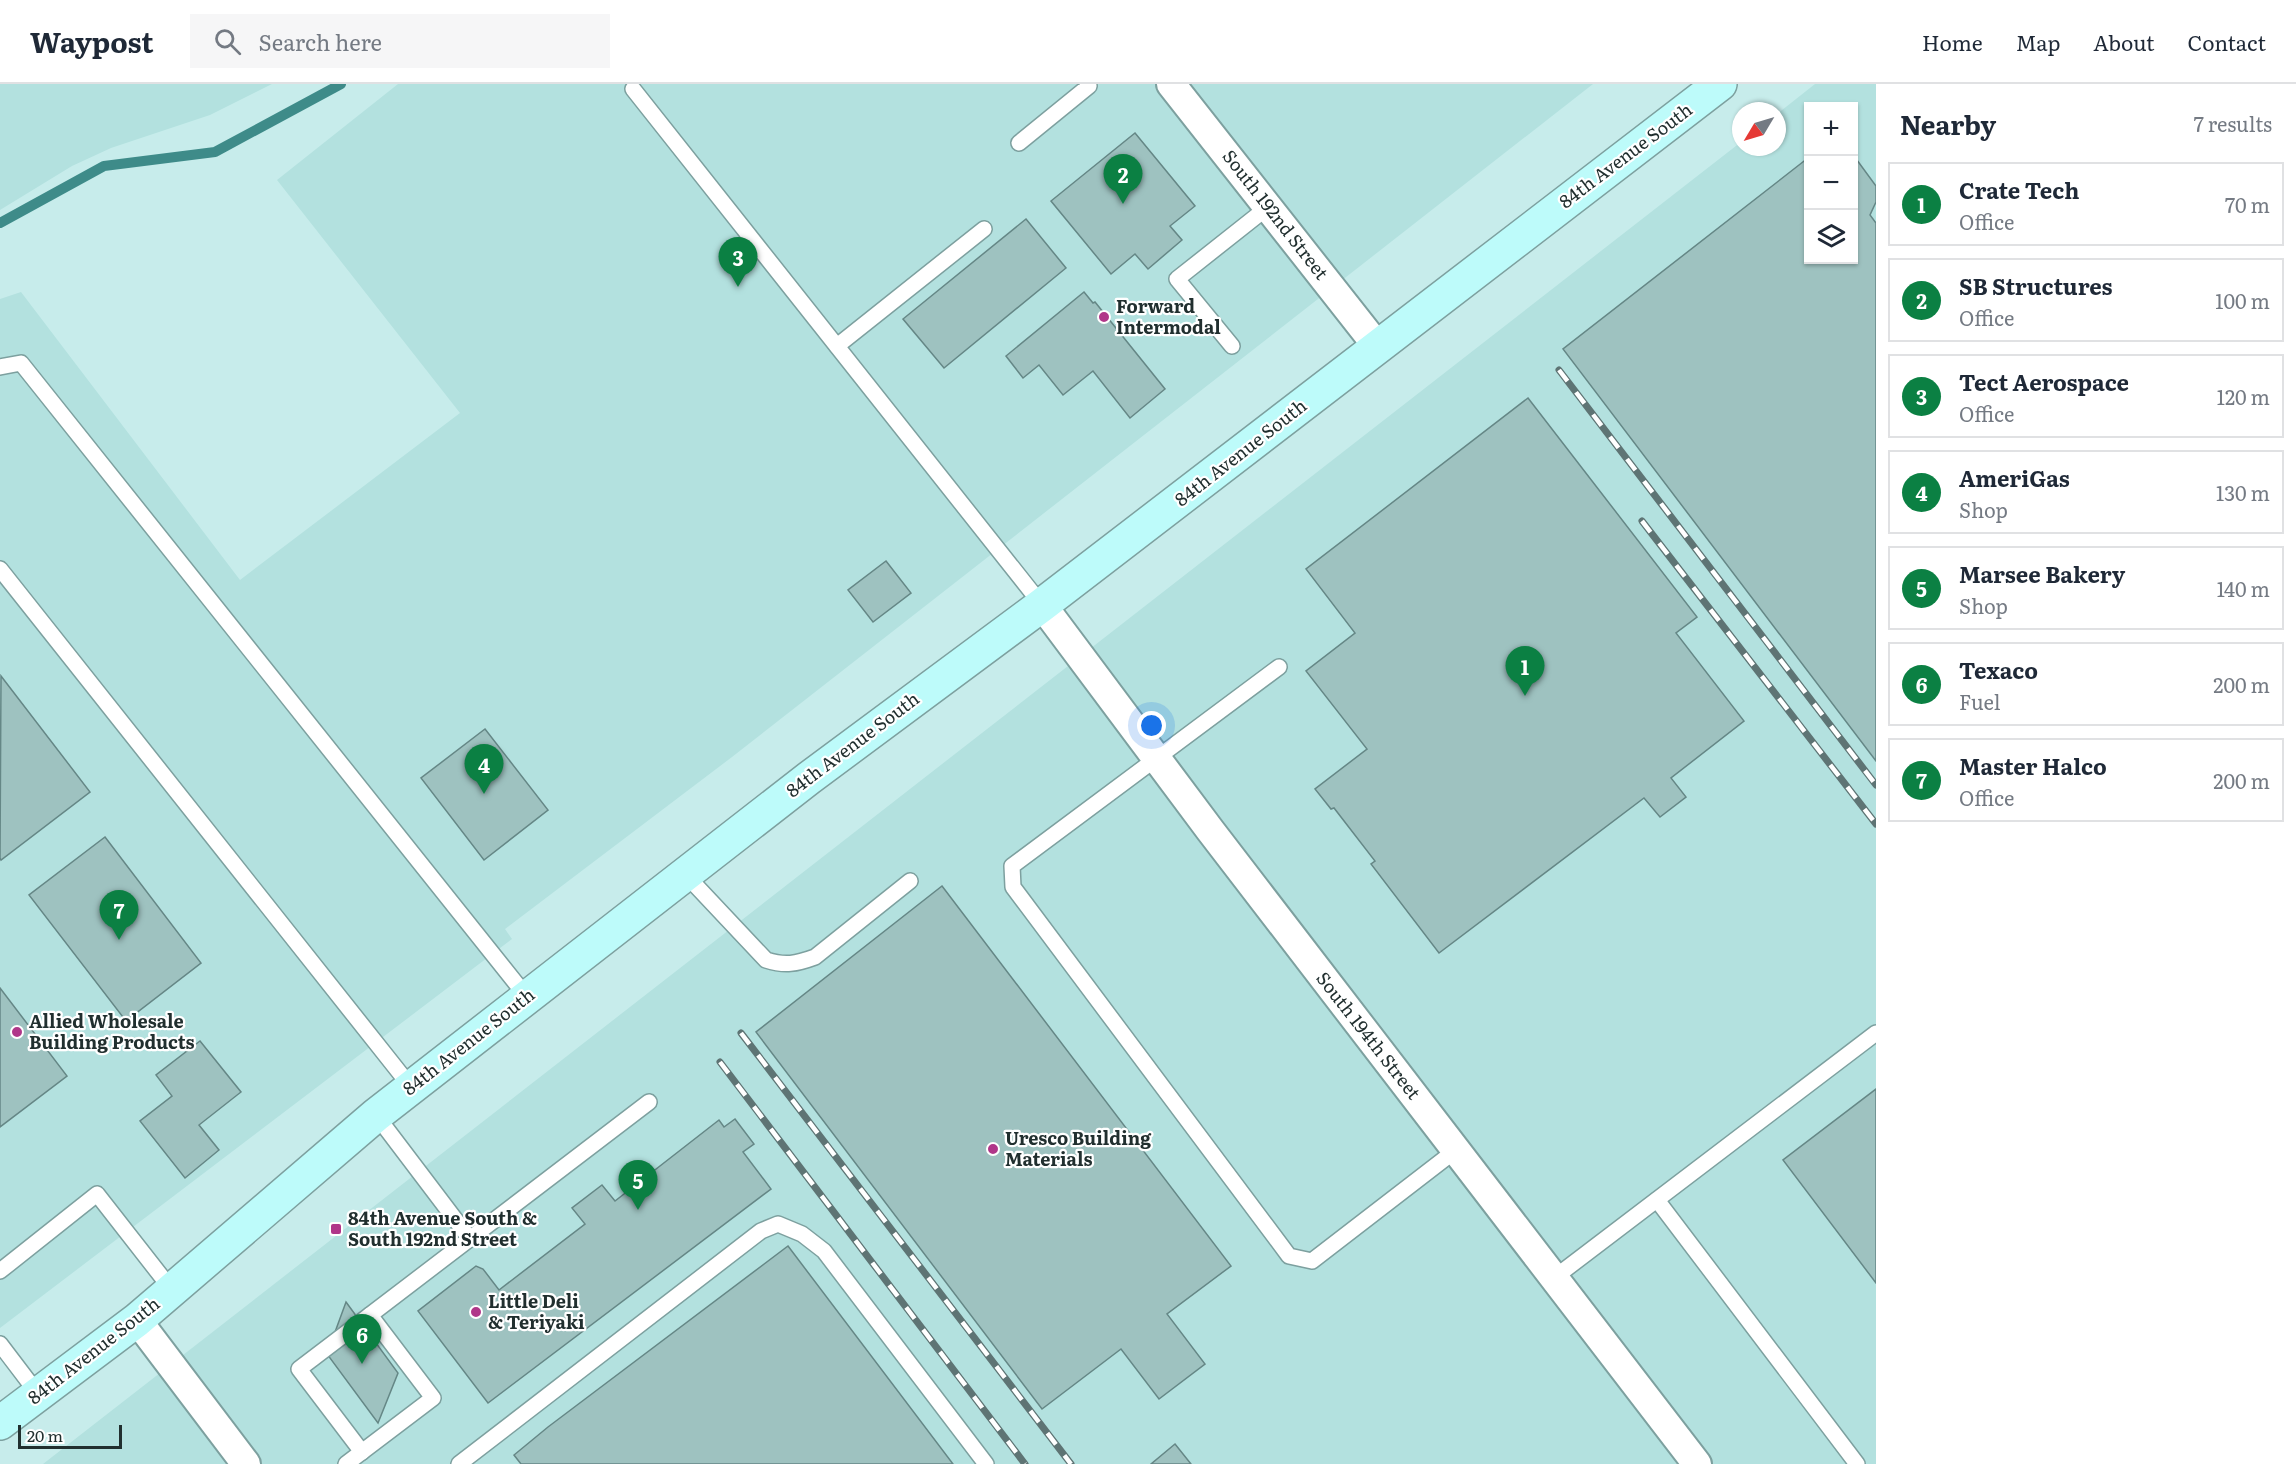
<!DOCTYPE html>
<html lang="en">
<head>
<meta charset="utf-8">
<style>
	body { margin:0; font-family:Literata,serif; background:#f6f6f7; color:#1f2937 }
	.controls { position:absolute; right:18px; top:18px; display:grid; overflow:hidden; border-radius:0px; box-shadow:0 2px 4px #0004 }
	.controls button { width:54px; height:54px; display:grid; place-items:center; padding:0; border:0; border-bottom:2px solid #e0e1e3; background:#fff; color:#1f2937; font:30px sans-serif }
	.compass { position:absolute; left:1732px; top:18px; width:54px; height:54px; border-radius:50%; background:#fff; box-shadow:0 2px 4px #0004; rotate:232deg }
	.scale { position:absolute; left:18px; bottom:15px; width:104px; box-sizing:border-box; padding-left:6px; border:3px solid #212f2f; border-top:0; font-size:16px; line-height:21px; white-space:nowrap; color:#212f2f; -webkit-text-stroke:4px #fff; paint-order:stroke }
	.you { position:absolute; left:1152px; top:642px; width:21px; height:21px; margin:-15px; border:4px solid #fff; border-radius:50%; background:#1a73e8; box-shadow:0 0 0 9px #1a73e833 }
	.badge { display:grid; place-items:center; width:39px; height:39px; border-radius:50%; background:#0b8043; color:#fff; font-size:20px; font-weight:700 }
	.pin { position:absolute; translate:-50% -50px; filter:drop-shadow(0 2px 3px #0008) }
	.pin::after { content:''; position:absolute; top:32px; width:21px; height:18px; background:inherit; clip-path:polygon(0 0,100% 0,50% 100%) }
	.list { margin:0; padding:0; list-style:none }
	h2 { display:flex; justify-content:space-between; align-items:center; height:78px; margin:0; padding:0 24px; font-size:26px }
	h2 small { font-size:20px; font-weight:400; color:#747a83 }
	.list li { display:grid; grid-template-columns:39px 1fr auto; gap:18px; align-items:center; box-sizing:border-box; height:84px; margin:0 12px 12px; padding:0 12px; border:2px solid #e0e1e3; border-radius:0px }
	.list b { display:block; font-size:22px; white-space:nowrap }
	.list p { margin:0; font-size:20px; white-space:nowrap; color:#747a83 }
	.list em { font-size:20px; font-style:normal; color:#747a83 }
	.icon { flex:none; width:33px; height:33px; fill:none; stroke:currentColor; stroke-width:2; stroke-linecap:round; stroke-linejoin:round }
	.map { position:relative; flex:none; width:1876px; height:1380px; overflow:hidden }
	header { display:flex; align-items:center; gap:36px; box-sizing:border-box; height:84px; padding:0 30px; background:#fff; border-bottom:2px solid #e0e1e3 }
	header strong { font-size:28px }
	nav { display:flex; gap:33px; margin-inline-start:auto; font-size:21px }
	.search { width:420px; height:54px; background:#f6f6f7; display:flex; align-items:center; gap:15px; box-sizing:border-box; padding:0 21px; border-radius:0px; color:#747a83; font-size:22px }
	main { display:flex }
	aside { flex:1; background:#fff }
	.map>svg:first-child { display:block }
	.built { fill:#b3e1df; fill-rule:evenodd }
	.lines { fill:none; stroke-linecap:round; stroke-linejoin:round }
	.stream { stroke:#3e8b89; stroke-width:10 }
	.building { fill:#9ec2c0; stroke:#658786; stroke-width:1.5 }
	.service-casing { stroke:#7da09f; stroke-width:18 }
	.minor-casing { stroke:#7da09f; stroke-width:32 }
	.secondary-casing { stroke:#7da09f; stroke-width:36 }
	.service { stroke:#fff; stroke-width:15 }
	.minor { stroke:#fff; stroke-width:28 }
	.secondary { stroke:#bdfbfa; stroke-width:33 }
	.rail-casing { stroke:#5e7474; stroke-width:7 }
	.rail { stroke:#fff; stroke-width:4.5; stroke-dasharray:14; stroke-linecap:butt }
	.poi-dot { fill:#b03689; stroke:#fff; stroke-width:2 }
	.labels { text-anchor:middle; stroke-width:4.5; stroke-linejoin:round; paint-order:stroke }
	.street-label { font-size:18px; fill:#212f2f; stroke:#fff }
	.poi-label { font-size:18px; font-weight:bold; fill:#212f2f; stroke:#fff; text-anchor:start }
</style>
</head>
<body>
<header>
<strong>Waypost</strong>
<div class="search"><svg class="icon" aria-label="search" viewBox="0 0 24 24"><circle cx="10" cy="10" r="6"/><path d="M15 15l6 6"/></svg>Search here</div>
<nav><a>Home</a><a>Map</a><a>About</a><a>Contact</a></nav>
</header>
<main>
<div class="map">
<svg width="1876" height="1380" viewBox="0 0 1876 1380">
	<rect width="100%" height="100%" fill="#c7eceb"/>
	<g class="built">
		<polygon points="0,0 272,0 210,31 111,64 72,82 0,126"/>
		<polygon points="398,0 1593,0 732,673 505,845 512,855 0,1244 0,215 21,208 240,496 460,329 277,96"/>
		<path d="M1815,0H1876V1380H43L1741,58V63H1777V30ZM1808,22H1854V176H1808Z"/>
	</g>
	<g class="lines">
		<polyline class="stream" points="0,139 104,82 215,68 341,0"/>
	</g>
	<g class="building">
		<polygon points="1135,49 1195,122 1170,142 1182,156 1148,185 1135,170 1111,190 1051,117"/>
		<polygon points="1854,72 1876,102 1876,118 1870,131 1876,139 1876,677 1563,265 1808,74 1808,176 1854,176"/>
		<polygon points="1026,135 1066,184 944,284 903,235"/>
		<polygon points="1084,208 1093,219 1095,218 1165,305 1130,334 1093,287 1063,311 1039,281 1023,294 1006,272"/>
		<polygon points="1528,314 1697,533 1676,549 1744,637 1671,694 1686,713 1660,733 1644,714 1439,869 1371,780 1375,777 1334,724 1331,725 1315,705 1367,665 1306,587 1355,549 1306,485"/>
		<polygon points="886,477 911,509 873,538 848,506"/>
		<polygon points="1,592 90,708 1,776 0,774"/>
		<polygon points="485,645 548,726 484,776 421,694"/>
		<polygon points="105,753 201,879 126,937 29,811"/>
		<polygon points="942,802 1231,1182 1167,1230 1205,1280 1159,1315 1121,1265 1042,1325 756,948"/>
		<polygon points="0,904 67,992 0,1043"/>
		<polygon points="200,957 241,1008 199,1041 219,1066 185,1094 140,1037 172,1012 156,991"/>
		<polygon points="1876,1005 1876,1199 1783,1076"/>
		<polygon points="735,1035 754,1060 743,1068 771,1105 488,1319 418,1227 476,1182 483,1185 499,1206 585,1140 572,1124 602,1101 615,1117 719,1036 724,1043"/>
		<polygon points="788,1162 953,1380 521,1380 514,1371 548,1343"/>
		<polygon points="346,1218 398,1289 378,1339 327,1270"/>
		<polygon points="1175,1360 1191,1380 1151,1380"/>
	</g>
	<g class="lines">
		<g class="service-casing">
			<g id="service">
				<polyline points="633,5 1042,521"/>
				<polyline points="1019,59 1089,2 1087,0"/>
				<polyline points="837,262 984,145"/>
				<polyline points="1232,262 1177,195 1268,123"/>
				<polyline points="0,283 21,279 527,913"/>
				<polyline points="0,485 411,1003"/>
				<polyline points="1279,583 1012,782 1013,803 1289,1172 1312,1177 1456,1066"/>
				<path d="M685,790L766,876C785,882 796,880 815,873L910,797"/>
				<polyline points="376,1031 470,1155"/>
				<polyline points="1657,1116 1857,1380"/>
				<polyline points="0,1187 97,1110 172,1206"/>
				<polyline points="1554,1194 1876,949"/>
				<polyline points="0,1260 38,1310"/>
				<polyline points="362,1368 299,1285 370,1231"/>
				<polyline points="346,1380 433,1314 370,1231 649,1018"/>
				<polyline points="459,1380 761,1147 778,1140 802,1150 824,1167 986,1380"/>
			</g>
		</g>
		<g class="minor-casing">
			<g id="minor">
				<polyline points="1171,0 1378,263"/>
				<polyline points="1042,521 1210,746 1697,1380"/>
				<polyline points="137,1236 246,1380"/>
			</g>
		</g>
		<g class="secondary-casing">
			<polyline id="secondary" points="0,1339 137,1236 376,1031 809,694 1042,521 1720,0"/>
		</g>
		<use href="#service" class="service"/>
		<use href="#minor" class="minor"/>
		<use href="#secondary" class="secondary"/>
		<g class="rail-casing">
			<g id="rail">
				<polyline points="1559,286 1876,701"/>
				<polyline points="1642,437 1876,740"/>
				<polyline points="741,949 1071,1380"/>
				<polyline points="720,978 1025,1380"/>
			</g>
		</g>
		<use href="#rail" class="rail"/>
	</g>
	<g class="poi-dot">
		<circle cx="1104" cy="233" r="6"/>
		<circle cx="17" cy="948" r="6"/>
		<circle cx="993" cy="1065" r="6"/>
		<rect x="330" y="1139" width="12" height="12" rx="3"/>
		<circle cx="476" cy="1228" r="6"/>
	</g>
	<g class="labels">
		<g class="street-label">
			<text transform="translate(1626 72) rotate(-37)" y="6">84th Avenue South</text>
			<text transform="translate(1275 131) rotate(52)" y="6">South 192nd Street</text>
			<text transform="translate(1241 369) rotate(-38)" y="6">84th Avenue South</text>
			<text transform="translate(853 661) rotate(-37)" y="6">84th Avenue South</text>
			<text transform="translate(1368 952) rotate(52)" y="6">South 194th Street</text>
			<text transform="translate(469 958) rotate(-38)" y="6">84th Avenue South</text>
			<text transform="translate(94 1267) rotate(-38)" y="6">84th Avenue South</text>
		</g>
		<g class="poi-label">
			<text x="1116" y="229">Forward<tspan x="1116" dy="21">Intermodal</tspan></text>
			<text x="29" y="944">Allied Wholesale<tspan x="29" dy="21">Building Products</tspan></text>
			<text x="1005" y="1061">Uresco Building<tspan x="1005" dy="21">Materials</tspan></text>
			<text x="348" y="1141">84th Avenue South &amp;<tspan x="348" dy="21">South 192nd Street</tspan></text>
			<text x="488" y="1224">Little Deli<tspan x="488" dy="21">&amp; Teriyaki</tspan></text>
		</g>
	</g>
</svg>
<div class="controls">
<button>+</button>
<button>−</button>
<button><svg class="icon" aria-label="layers" viewBox="0 0 24 24"><path d="M12 4l9 5-9 5-9-5zM3 14l9 5 9-5"/></svg></button>
</div>
<svg class="compass" viewBox="-18 -18 36 36"><path d="M0-13l5 13h-10z" fill="#e53935"/><path d="M0 13l5-13h-10z" fill="#747a83"/></svg>
<div class="scale">20 m</div>
<div class="you"></div>
<div class="pin badge" style="left:1525px;top:612px">1</div>
<div class="pin badge" style="left:1123px;top:120px">2</div>
<div class="pin badge" style="left:738px;top:203px">3</div>
<div class="pin badge" style="left:484px;top:710px">4</div>
<div class="pin badge" style="left:638px;top:1126px">5</div>
<div class="pin badge" style="left:362px;top:1280px">6</div>
<div class="pin badge" style="left:119px;top:856px">7</div>
</div>
<aside>
<h2>Nearby<small>7 results</small></h2>
<ul class="list">
<li><span class="badge">1</span><div><b>Crate Tech</b><p>Office</p></div><em>70 m</em></li>
<li><span class="badge">2</span><div><b>SB Structures</b><p>Office</p></div><em>100 m</em></li>
<li><span class="badge">3</span><div><b>Tect Aerospace</b><p>Office</p></div><em>120 m</em></li>
<li><span class="badge">4</span><div><b>AmeriGas</b><p>Shop</p></div><em>130 m</em></li>
<li><span class="badge">5</span><div><b>Marsee Bakery</b><p>Shop</p></div><em>140 m</em></li>
<li><span class="badge">6</span><div><b>Texaco</b><p>Fuel</p></div><em>200 m</em></li>
<li><span class="badge">7</span><div><b>Master Halco</b><p>Office</p></div><em>200 m</em></li>
</ul>
</aside>
</main>
</body>
</html>
